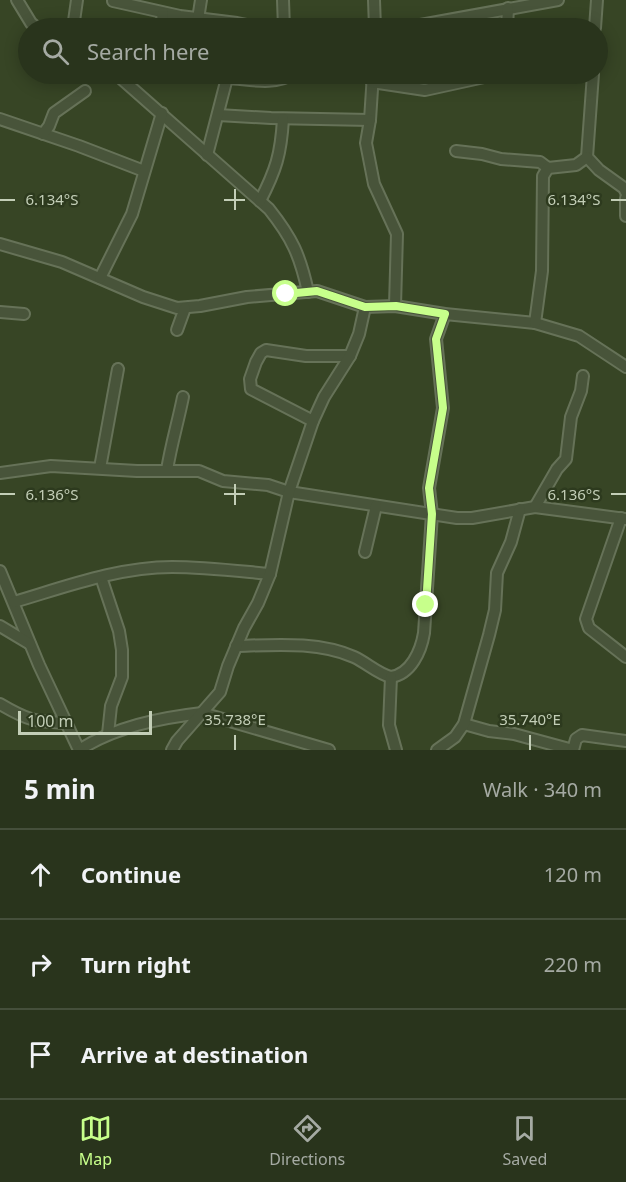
<!DOCTYPE html>
<html lang="en">
<head>
<meta charset="utf-8">
<style>
	body { margin:0; font-family:"Noto Sans",sans-serif; background:#313c25; color:#f1f3f6 }
	.scale { position:absolute; left:18px; bottom:15px; width:134px; box-sizing:border-box; padding-left:6px; border:3px solid #c3ceb7; border-top:0; font-size:16px; line-height:21px; white-space:nowrap; color:#c3ceb7; -webkit-text-stroke:4px #2d3a1e; paint-order:stroke }
	.stop { position:absolute; width:18px; height:18px; margin:-14px; border:4px solid #c7ff8b; border-radius:50%; background:#fff }
	.stop.end { background:#c7ff8b; border-color:#fff; box-shadow:0 2px 6px #0008 }
	.list { margin:0; padding:0; list-style:none }
	h2 { display:flex; justify-content:space-between; align-items:center; height:78px; margin:0; padding:0 24px; font-size:26px }
	h2 small { font-size:20px; font-weight:400; color:#a5aaa3 }
	.list li { display:grid; grid-template-columns:39px 1fr auto; gap:18px; align-items:center; box-sizing:border-box; height:90px; padding:0 24px; border-top:2px solid #454f3b }
	.list b { display:block; font-size:22px; white-space:nowrap }
	.list em { font-size:20px; font-style:normal; color:#a5aaa3 }
	.icon { flex:none; width:33px; height:33px; fill:none; stroke:currentColor; stroke-width:2; stroke-linecap:round; stroke-linejoin:round }
	.map { position:relative; flex:none; width:626px; height:750px; overflow:hidden }
	.search { position:absolute; background:#29341c; box-shadow:0 3px 15px #0003; left:18px; right:18px; top:18px; height:66px; display:flex; align-items:center; gap:15px; box-sizing:border-box; padding:0 21px; border-radius:33px; color:#a5aaa3; font-size:22px }
	.sheet { height:348px; background:#29341c }
	nav { display:flex; justify-content:space-around; align-items:center; box-sizing:border-box; height:84px; border-top:2px solid #454f3b; background:#29341c; font-size:16px; color:#a5aaa3 }
	nav a { display:grid; justify-items:center; gap:3px }
	nav .on { color:#c7ff8b }
	.map>svg:first-child { display:block }
	.lines { fill:none; stroke-linecap:round; stroke-linejoin:round }
	.street-casing { stroke:#667258; stroke-width:14 }
	.street { stroke:#48543a; stroke-width:10 }
	.route { stroke:#c7ff8b; stroke-width:8 }
	.ticks { fill:none; stroke:#c3ceb7; stroke-width:2 }
	.ticks-label { font-size:15px; text-anchor:middle; fill:#c3ceb7; stroke:#2d3a1e; stroke-width:5; stroke-linejoin:round; paint-order:stroke }
</style>
</head>
<body>
<div class="map">
<svg width="626" height="750" viewBox="0 0 626 750">
	<rect width="100%" height="100%" fill="#374525"/>
	<g class="lines">
		<g class="street-casing">
			<g id="street">
				<polyline points="17,0 31,23 37,28"/>
				<polyline points="283,0 284,28"/>
				<polyline points="374,0 375,28"/>
				<polyline points="113,1 180,16 237,23 261,28"/>
				<polyline points="198,19 201,0"/>
				<polyline points="73,28 77,0"/>
				<polyline points="161,28 163,13"/>
				<polyline points="404,28 558,0"/>
				<polyline points="507,28 508,8"/>
				<polyline points="595,28 597,0"/>
				<path d="M116,74L269,209C292,238 300,255 308,292"/>
				<polyline points="373,74 370,120 366,143 374,184 397,234 395,306"/>
				<polyline points="593,74 587,157 599,170 624,188 626,192"/>
				<path d="M227,78C249,79 273,86 293,74"/>
				<polyline points="372,82 425,90 498,74"/>
				<polyline points="218,115 271,118 370,120"/>
				<polyline points="0,119 79,146 144,171"/>
				<polyline points="43,134 49,126 54,113 85,91"/>
				<polyline points="456,151 482,154 501,159 540,162 548,168"/>
				<polyline points="207,155 228,74"/>
				<polyline points="626,198 626,216"/>
				<path d="M260,201C276,170 281,154 283,119"/>
				<polyline points="0,244 62,262 143,297 177,308 200,306 247,297 317,291 365,307 395,306 445,314 535,323 579,336 626,367"/>
				<polyline points="100,278 132,214 162,113"/>
				<polyline points="0,312 24,314"/>
				<polyline points="535,323 542,271 543,176 548,168 576,165 587,157"/>
				<polyline points="177,330 185,308"/>
				<polyline points="313,421 251,389 250,379 256,362 261,353 266,350 306,356 350,356"/>
				<polyline points="100,468 118,369"/>
				<path d="M167,470C171,445 178,422 183,397"/>
				<polyline points="0,473 51,466 137,471 199,471 223,481 268,485 289,492 457,518 472,518 535,507 626,519"/>
				<polyline points="535,507 557,469 566,459 571,417 581,391 583,376"/>
				<polyline points="621,518 586,619 589,628 626,657"/>
				<polyline points="365,552 376,506"/>
				<polyline points="0,571 39,665 79,750"/>
				<polyline points="101,577 119,631 122,650 122,677 111,706 108,734"/>
				<path d="M14,602C65,587 118,567 172,567C204,567 237,571 270,574"/>
				<polyline points="0,626 30,644"/>
				<path d="M236,646C274,645 318,641 354,657C367,663 378,674 391,677C411,674 421,651 424,633L432,514L429,488L443,408L436,339L445,314"/>
				<polyline points="391,677 389,725 396,750"/>
				<path d="M0,704C27,720 35,722 66,723"/>
				<polyline points="464,724 489,731 514,734 573,750"/>
				<path d="M79,750C115,727 159,718 202,713L329,750"/>
				<polyline points="172,750 177,741 220,692 228,666 244,628 258,603 270,574 289,492 313,421 324,397 350,356 359,334 365,307"/>
				<polyline points="437,750 455,737 464,724 489,635 495,610 497,573 511,542 520,509"/>
				<polyline points="573,750 576,739 582,735 626,741"/>
			</g>
		</g>
		<use href="#street" class="street"/>
	</g>
	<g class="lines">
		<polyline class="route" points="286,294 317,291 365,307 396,306 445,314 436,339 443,408 429,488 432,514 426,605"/>
	</g>
	<path class="ticks" d="M235,189V210M0,200H15M224,200H245M611,200H626M235,484V505M0,494H15M224,494H245M611,494H626M235,735V750M530,735V750"/>
	<g class="ticks-label">
		<text x="52" y="205">6.134°S</text>
		<text x="574" y="205">6.134°S</text>
		<text x="52" y="500">6.136°S</text>
		<text x="574" y="500">6.136°S</text>
		<text x="235" y="725">35.738°E</text>
		<text x="530" y="725">35.740°E</text>
	</g>
</svg>
<div class="scale">100 m</div>
<div class="stop" style="left:286px;top:294px"></div>
<div class="stop end" style="left:426px;top:605px"></div>
<div class="search"><svg class="icon" aria-label="search" viewBox="0 0 24 24"><circle cx="10" cy="10" r="6"/><path d="M15 15l6 6"/></svg>Search here</div>
</div>
<section class="sheet">
<h2>5 min<small>Walk · 340 m</small></h2>
<ul class="list">
<li><svg class="icon" aria-label="ahead" viewBox="0 0 24 24"><path d="M12 20V5M6 11l6-6 6 6"/></svg><div><b>Continue</b></div><em>120 m</em></li>
<li><svg class="icon" aria-label="right" viewBox="0 0 24 24"><path d="M7 20v-9h11M14 6l5 5-5 5"/></svg><div><b>Turn right</b></div><em>220 m</em></li>
<li><svg class="icon" aria-label="arrive" viewBox="0 0 24 24"><path d="M6 21V4h12l-3 4 3 4H6"/></svg><div><b>Arrive at destination</b></div></li>
</ul>
</section>
<nav>
<a class="on"><svg class="icon" aria-label="map" viewBox="0 0 24 24"><path d="M3 6l6-2 6 2 6-2v14l-6 2-6-2-6 2zM9 4v14M15 6v14"/></svg>Map</a>
<a><svg class="icon" aria-label="directions" viewBox="0 0 24 24"><path d="M12 3l9 9-9 9-9-9zM9 14v-3h6M13 9l2 2-2 2"/></svg>Directions</a>
<a><svg class="icon" aria-label="saved" viewBox="0 0 24 24"><path d="M7 4h10v16l-5-4-5 4z"/></svg>Saved</a>
</nav>
</body>
</html>
